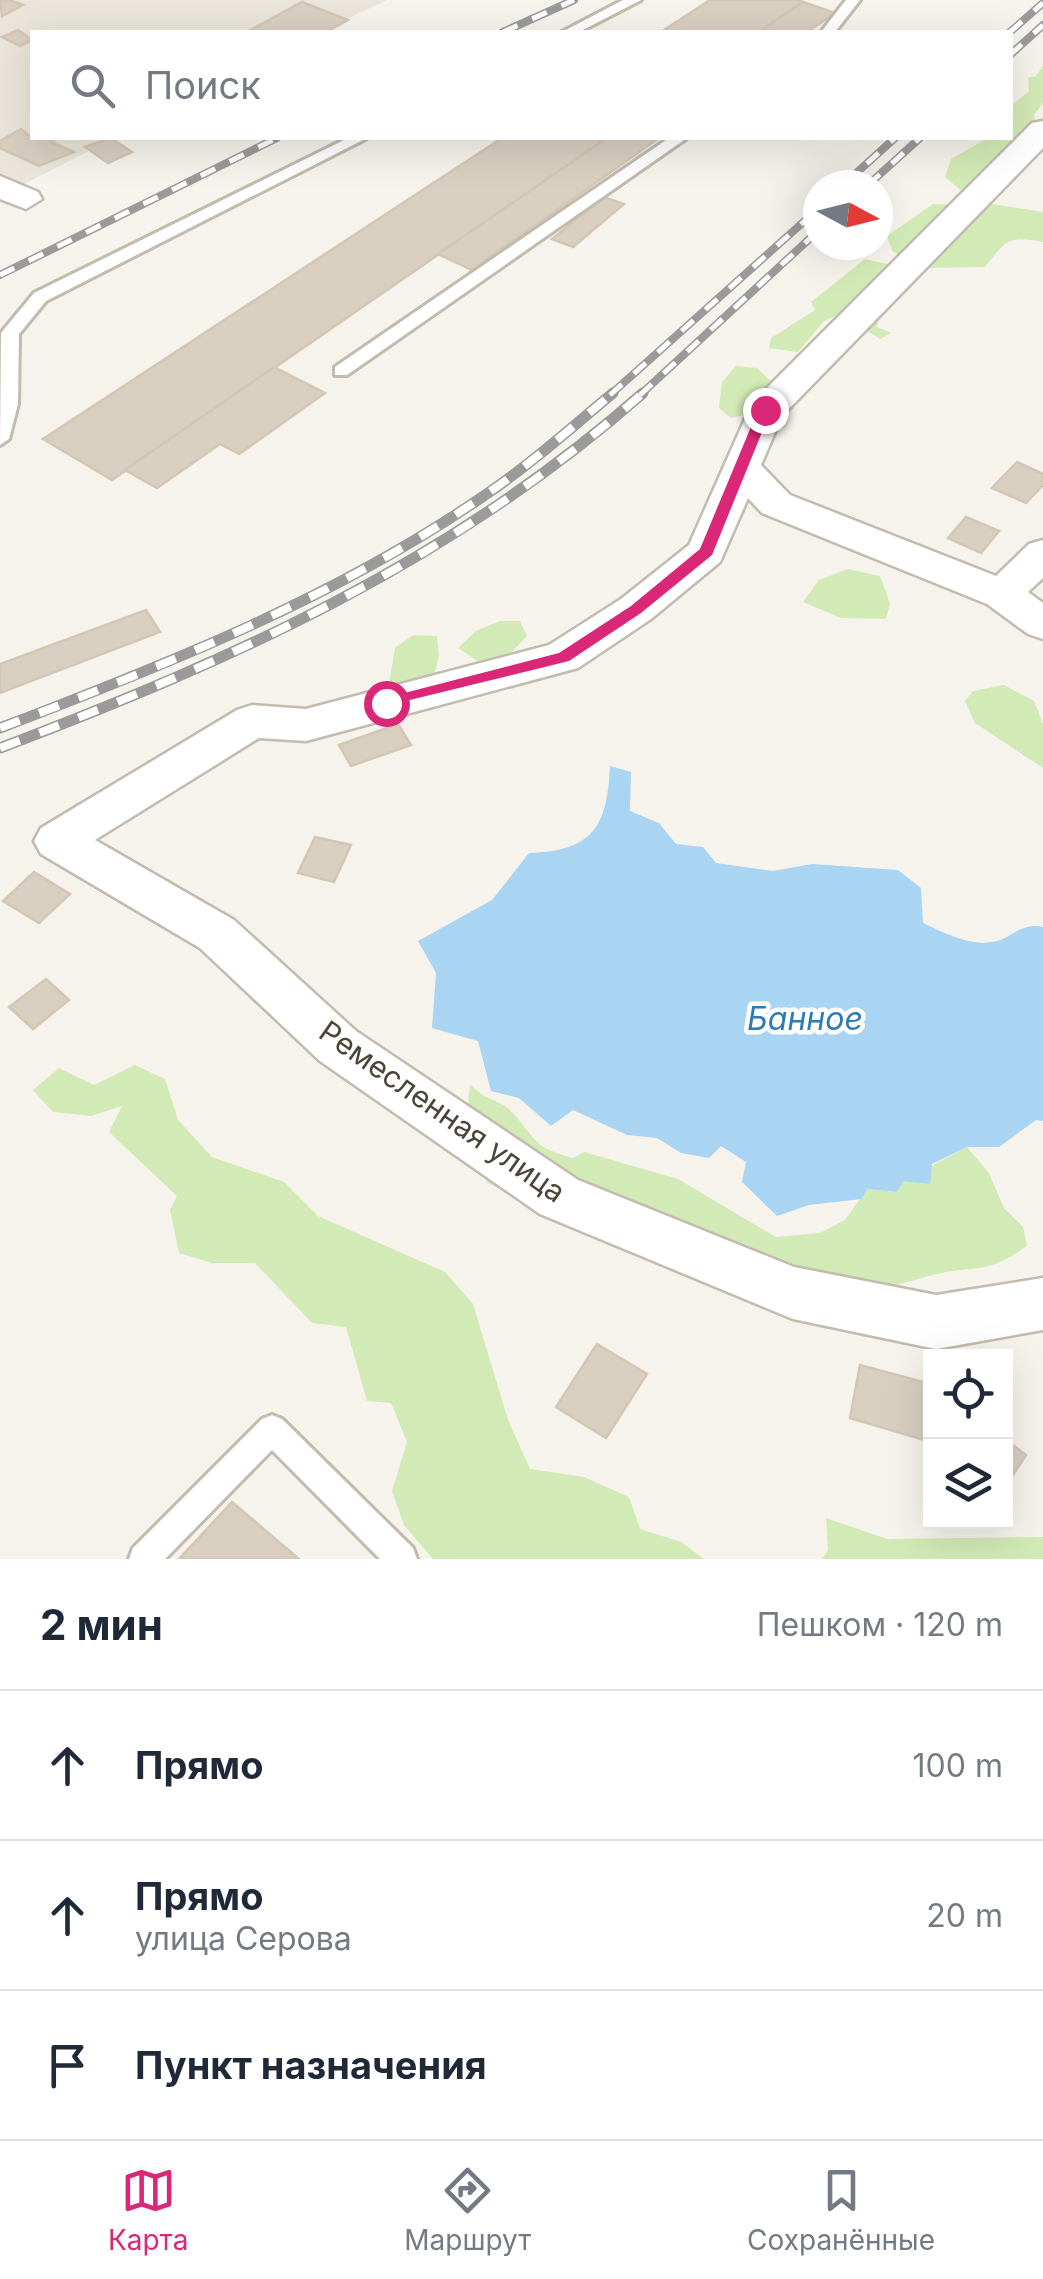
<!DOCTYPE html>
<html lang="ru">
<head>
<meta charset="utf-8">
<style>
	body { margin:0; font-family:Inter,sans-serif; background:#f2f2f3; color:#1f2937 }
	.controls { position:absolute; right:30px; bottom:30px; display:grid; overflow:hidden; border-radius:0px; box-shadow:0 10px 40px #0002 }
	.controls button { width:90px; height:90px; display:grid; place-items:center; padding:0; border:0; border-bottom:2px solid #e0e1e3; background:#fff; color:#1f2937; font:50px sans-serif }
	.compass { position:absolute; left:803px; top:170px; width:90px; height:90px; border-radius:50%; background:#fff; box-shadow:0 10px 40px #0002; rotate:97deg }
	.stop { position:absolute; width:30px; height:30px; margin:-22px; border:8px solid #db2777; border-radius:50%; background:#fff }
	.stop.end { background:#db2777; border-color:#fff; box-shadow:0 2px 10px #0008 }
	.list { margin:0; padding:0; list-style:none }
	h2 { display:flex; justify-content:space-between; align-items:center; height:130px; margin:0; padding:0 40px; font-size:42px }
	h2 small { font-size:32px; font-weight:400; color:#747a83 }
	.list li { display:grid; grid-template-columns:65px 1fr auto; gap:30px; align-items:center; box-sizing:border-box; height:150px; padding:0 40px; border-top:2px solid #e0e1e3 }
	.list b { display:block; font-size:38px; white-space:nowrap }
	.list p { margin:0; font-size:32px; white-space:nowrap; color:#747a83 }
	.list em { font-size:32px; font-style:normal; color:#747a83 }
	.icon { flex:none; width:55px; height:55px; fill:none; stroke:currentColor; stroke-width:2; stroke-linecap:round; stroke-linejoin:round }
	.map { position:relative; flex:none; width:1043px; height:1559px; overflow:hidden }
	.search { position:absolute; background:#fff; box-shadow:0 10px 40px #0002; left:30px; right:30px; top:30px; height:110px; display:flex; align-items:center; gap:25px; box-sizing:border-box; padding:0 35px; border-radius:0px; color:#747a83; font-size:38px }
	.sheet { height:580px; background:#fff }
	nav { display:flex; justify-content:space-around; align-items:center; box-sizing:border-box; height:140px; border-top:2px solid #e0e1e3; background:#fff; font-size:28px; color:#747a83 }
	nav a { display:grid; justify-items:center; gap:5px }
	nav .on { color:#db2777 }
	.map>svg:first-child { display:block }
	.residential { fill:#eae5da }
	.green { fill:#d2eab5 }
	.water { fill:#a9d4f2 }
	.building { fill:#d8cfc1; stroke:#d3c7b4; stroke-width:2.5 }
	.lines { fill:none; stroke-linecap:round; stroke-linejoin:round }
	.lane-casing { stroke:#c2bbae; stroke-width:6 }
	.street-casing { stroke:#c2bbae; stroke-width:5 }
	.lane { fill:#fff; fill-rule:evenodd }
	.street { fill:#fff; fill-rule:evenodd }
	.rail-far1-casing { stroke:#9a9a9a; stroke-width:8 }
	.rail-casing { stroke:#9a9a9a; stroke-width:11 }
	.rail-far1 { stroke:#fff; stroke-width:5; stroke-dasharray:16; stroke-linecap:butt }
	.rail { stroke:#fff; stroke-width:8; stroke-dasharray:21; stroke-linecap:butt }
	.route { fill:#db2777 }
	.labels { text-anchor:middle; stroke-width:9; stroke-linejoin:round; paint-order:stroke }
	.street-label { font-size:30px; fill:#4b4439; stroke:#fff }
	.water-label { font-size:32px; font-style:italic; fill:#2e7ab2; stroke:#fff }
</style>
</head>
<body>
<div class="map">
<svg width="1043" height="1559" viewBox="0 0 1043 1559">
	<rect width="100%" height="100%" fill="#f6f3ec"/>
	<polygon class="residential" points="0,0 387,0 320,32 32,32 32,138 115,138 0,196"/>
	<g class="green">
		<path d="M1043,66V103L1034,115L1037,128L985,203L1043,212V242C1006,235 1006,241 985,267L925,268L892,251L887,236L933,204L969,205L968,196L945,177L951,159L988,138H1010L1011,106L1029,91L1028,78L1036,76Z"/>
		<path d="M865,259L914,270L915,281C894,291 881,304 877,327L891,333L880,339L840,314L824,321L798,352L769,348L771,338L815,310L811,302Z"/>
		<polygon points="736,366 757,368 778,388 748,414 731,418 719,408 722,382"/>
		<polygon points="848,569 880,576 890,604 886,619 841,618 803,602 819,580"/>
		<polygon points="500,621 520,621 527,636 504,660 485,666 458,648 476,631"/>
		<polygon points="413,635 437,636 439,656 433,679 389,684 395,648"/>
		<polygon points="1004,685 1034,701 1043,724 1043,768 975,723 965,701 973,691"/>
		<polygon points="135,1065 165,1079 178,1120 212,1157 284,1182 318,1216 445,1272 473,1304 508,1420 530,1469 584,1477 629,1497 640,1529 681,1542 704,1559 433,1559 404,1525 392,1491 407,1442 391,1403 367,1401 346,1327 312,1323 255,1263 212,1263 179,1253 170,1210 177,1196 109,1132 122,1106 91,1116 53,1112 33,1090 59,1068 94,1085"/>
		<path d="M470,1084C485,1101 500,1100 510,1110C538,1139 529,1146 573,1158L584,1152L678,1179L776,1237L820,1233L845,1220L867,1189L897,1192L903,1181L967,1147L989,1173L1004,1208L1023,1227L1027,1246C983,1276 981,1264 937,1274C912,1280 892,1288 866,1290L521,1198L487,1183L467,1116Z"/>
		<polygon points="826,1518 887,1539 1043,1537 1043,1559 822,1559 828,1550"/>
	</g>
	<path class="water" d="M610,766L631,772L630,811L659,823L676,844L703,847L716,863L773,871L812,864L898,870L921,888L923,923C943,932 968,946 992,942C1012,939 1020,922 1043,927V1121L1036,1120L999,1147H967L932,1164L930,1184L904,1181L897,1192L867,1189L862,1199L809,1205L777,1216L742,1182L746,1162L721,1146L709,1158L681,1153L657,1138L627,1135L573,1110L551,1126L519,1098L491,1091L478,1041L432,1028L436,973L418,941L492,900L529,853C594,851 607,826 610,766Z"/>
	<g class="building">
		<polygon points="0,0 10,0 23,5 2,16"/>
		<polygon points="710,0 797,0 803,2 759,32 661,32"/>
		<polygon points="302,2 348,20 326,32 247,32"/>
		<polygon points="803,2 835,13 807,32 759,32"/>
		<polygon points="18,30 32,40 20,46 2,37"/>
		<polygon points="21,129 32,138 58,138 51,142 74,152 39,166 0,148 0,141"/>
		<polygon points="111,138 132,152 108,163 85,147"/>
		<polygon points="502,138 607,138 112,480 43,439"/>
		<polygon points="607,138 659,138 472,270 438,254"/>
		<polygon points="603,197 624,204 573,247 552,239"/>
		<polygon points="274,367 325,393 239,454 220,444 157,488 125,470"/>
		<polygon points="1017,462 1043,474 1043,485 1026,503 992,488"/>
		<polygon points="966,517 999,531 981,553 948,538"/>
		<polygon points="146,610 160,632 0,693 0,664"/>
		<polygon points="398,724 411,745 351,766 339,745"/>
		<polygon points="315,837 351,845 334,882 298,873"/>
		<polygon points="34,872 70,894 39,923 3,901"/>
		<polygon points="46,979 69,1000 33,1029 9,1007"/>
		<polygon points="597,1344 647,1374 606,1438 556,1407"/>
		<polygon points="860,1365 930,1384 928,1441 850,1418"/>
		<polygon points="1006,1440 1026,1455 1006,1486"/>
		<polygon points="232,1502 299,1559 179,1559"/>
	</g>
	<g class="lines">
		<g class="lane-casing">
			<g id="lane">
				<polygon points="623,0 641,0 579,32 562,32"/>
				<polygon points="846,0 860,0 835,32 821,32"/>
				<polygon points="348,138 367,138 46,301 19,334 18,404 9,439 0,445 1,333 34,293"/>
				<polygon points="669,138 687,138 347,375 335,375 335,367"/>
				<polygon points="272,1415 282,1419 413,1548 417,1559 380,1559 272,1450 165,1559 129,1559 133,1548 262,1419"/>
			</g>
		</g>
		<g class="street-casing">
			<g id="street">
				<polygon points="1043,121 1043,148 782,416 761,465 790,495 996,576 1029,544 1043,540 1043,578 1028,592 1043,603 1043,639 1028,634 987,604 762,513 748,498 720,562 651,619 578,668 306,741 259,738 95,840 234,920 356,1031 578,1180 794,1267 936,1295 1043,1278 1043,1330 936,1349 793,1319 540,1214 320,1061 200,948 41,854 34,841 41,828 237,710 252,705 306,709 549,645 621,599 689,545 752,403 1032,123"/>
				<polygon points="0,176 38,192 42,199 26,209 0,199"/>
			</g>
		</g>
		<use href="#lane" class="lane"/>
		<use href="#street" class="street"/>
		<g class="rail-far1-casing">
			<g id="rail-far1">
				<polyline points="503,32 574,0"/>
				<polyline points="1010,32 1043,3"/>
				<polyline points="1010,55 1043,25"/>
				<polyline points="843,185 895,138"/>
				<polyline points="868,185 920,138"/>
				<polyline points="0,275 277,138"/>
				<polyline points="610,395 818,209"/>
				<polyline points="640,395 818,231"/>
			</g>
		</g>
		<g class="rail-casing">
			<g id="rail">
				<path d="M0,728C168,664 340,596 488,493C532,463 572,427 613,393"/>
				<path d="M0,748C237,658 451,562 643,393"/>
			</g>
		</g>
		<use href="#rail-far1" class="rail-far1"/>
		<use href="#rail" class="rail"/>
	</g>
	<polygon class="route" points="765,406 771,410 712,555 641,613 569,661 381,707 381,699 559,653 631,606 700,549 758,410"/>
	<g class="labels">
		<g class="street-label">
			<text transform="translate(442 1112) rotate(35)" y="10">Ремесленная улица</text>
		</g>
		<g class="water-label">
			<text x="805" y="1030">Банное</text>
		</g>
	</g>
</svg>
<div class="controls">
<button><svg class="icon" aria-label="locate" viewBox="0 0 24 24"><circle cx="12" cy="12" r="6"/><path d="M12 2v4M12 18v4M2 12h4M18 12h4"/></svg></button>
<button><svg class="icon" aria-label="layers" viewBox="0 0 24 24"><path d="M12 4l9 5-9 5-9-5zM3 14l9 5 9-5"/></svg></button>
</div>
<svg class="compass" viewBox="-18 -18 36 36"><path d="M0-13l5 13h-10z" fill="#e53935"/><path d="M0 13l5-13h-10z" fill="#747a83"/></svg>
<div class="stop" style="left:386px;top:703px"></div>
<div class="stop end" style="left:765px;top:410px"></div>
<div class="search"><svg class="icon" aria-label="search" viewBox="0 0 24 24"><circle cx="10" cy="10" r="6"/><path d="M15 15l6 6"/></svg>Поиск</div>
</div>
<section class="sheet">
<h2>2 мин<small>Пешком · 120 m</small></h2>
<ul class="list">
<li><svg class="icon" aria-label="ahead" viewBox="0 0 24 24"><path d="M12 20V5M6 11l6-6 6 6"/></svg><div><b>Прямо</b></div><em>100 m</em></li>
<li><svg class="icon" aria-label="ahead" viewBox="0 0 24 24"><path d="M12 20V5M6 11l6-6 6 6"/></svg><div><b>Прямо</b><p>улица Серова</p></div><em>20 m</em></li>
<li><svg class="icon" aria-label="arrive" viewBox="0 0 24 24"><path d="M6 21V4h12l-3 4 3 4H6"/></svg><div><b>Пункт назначения</b></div></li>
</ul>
</section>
<nav>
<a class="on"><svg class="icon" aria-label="map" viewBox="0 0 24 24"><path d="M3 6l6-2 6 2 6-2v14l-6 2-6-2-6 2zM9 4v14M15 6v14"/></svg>Карта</a>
<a><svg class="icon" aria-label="directions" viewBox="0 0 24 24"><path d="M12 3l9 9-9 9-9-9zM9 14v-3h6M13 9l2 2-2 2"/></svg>Маршрут</a>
<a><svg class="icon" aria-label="saved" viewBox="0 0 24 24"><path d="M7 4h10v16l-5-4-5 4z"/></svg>Сохранённые</a>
</nav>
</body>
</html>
